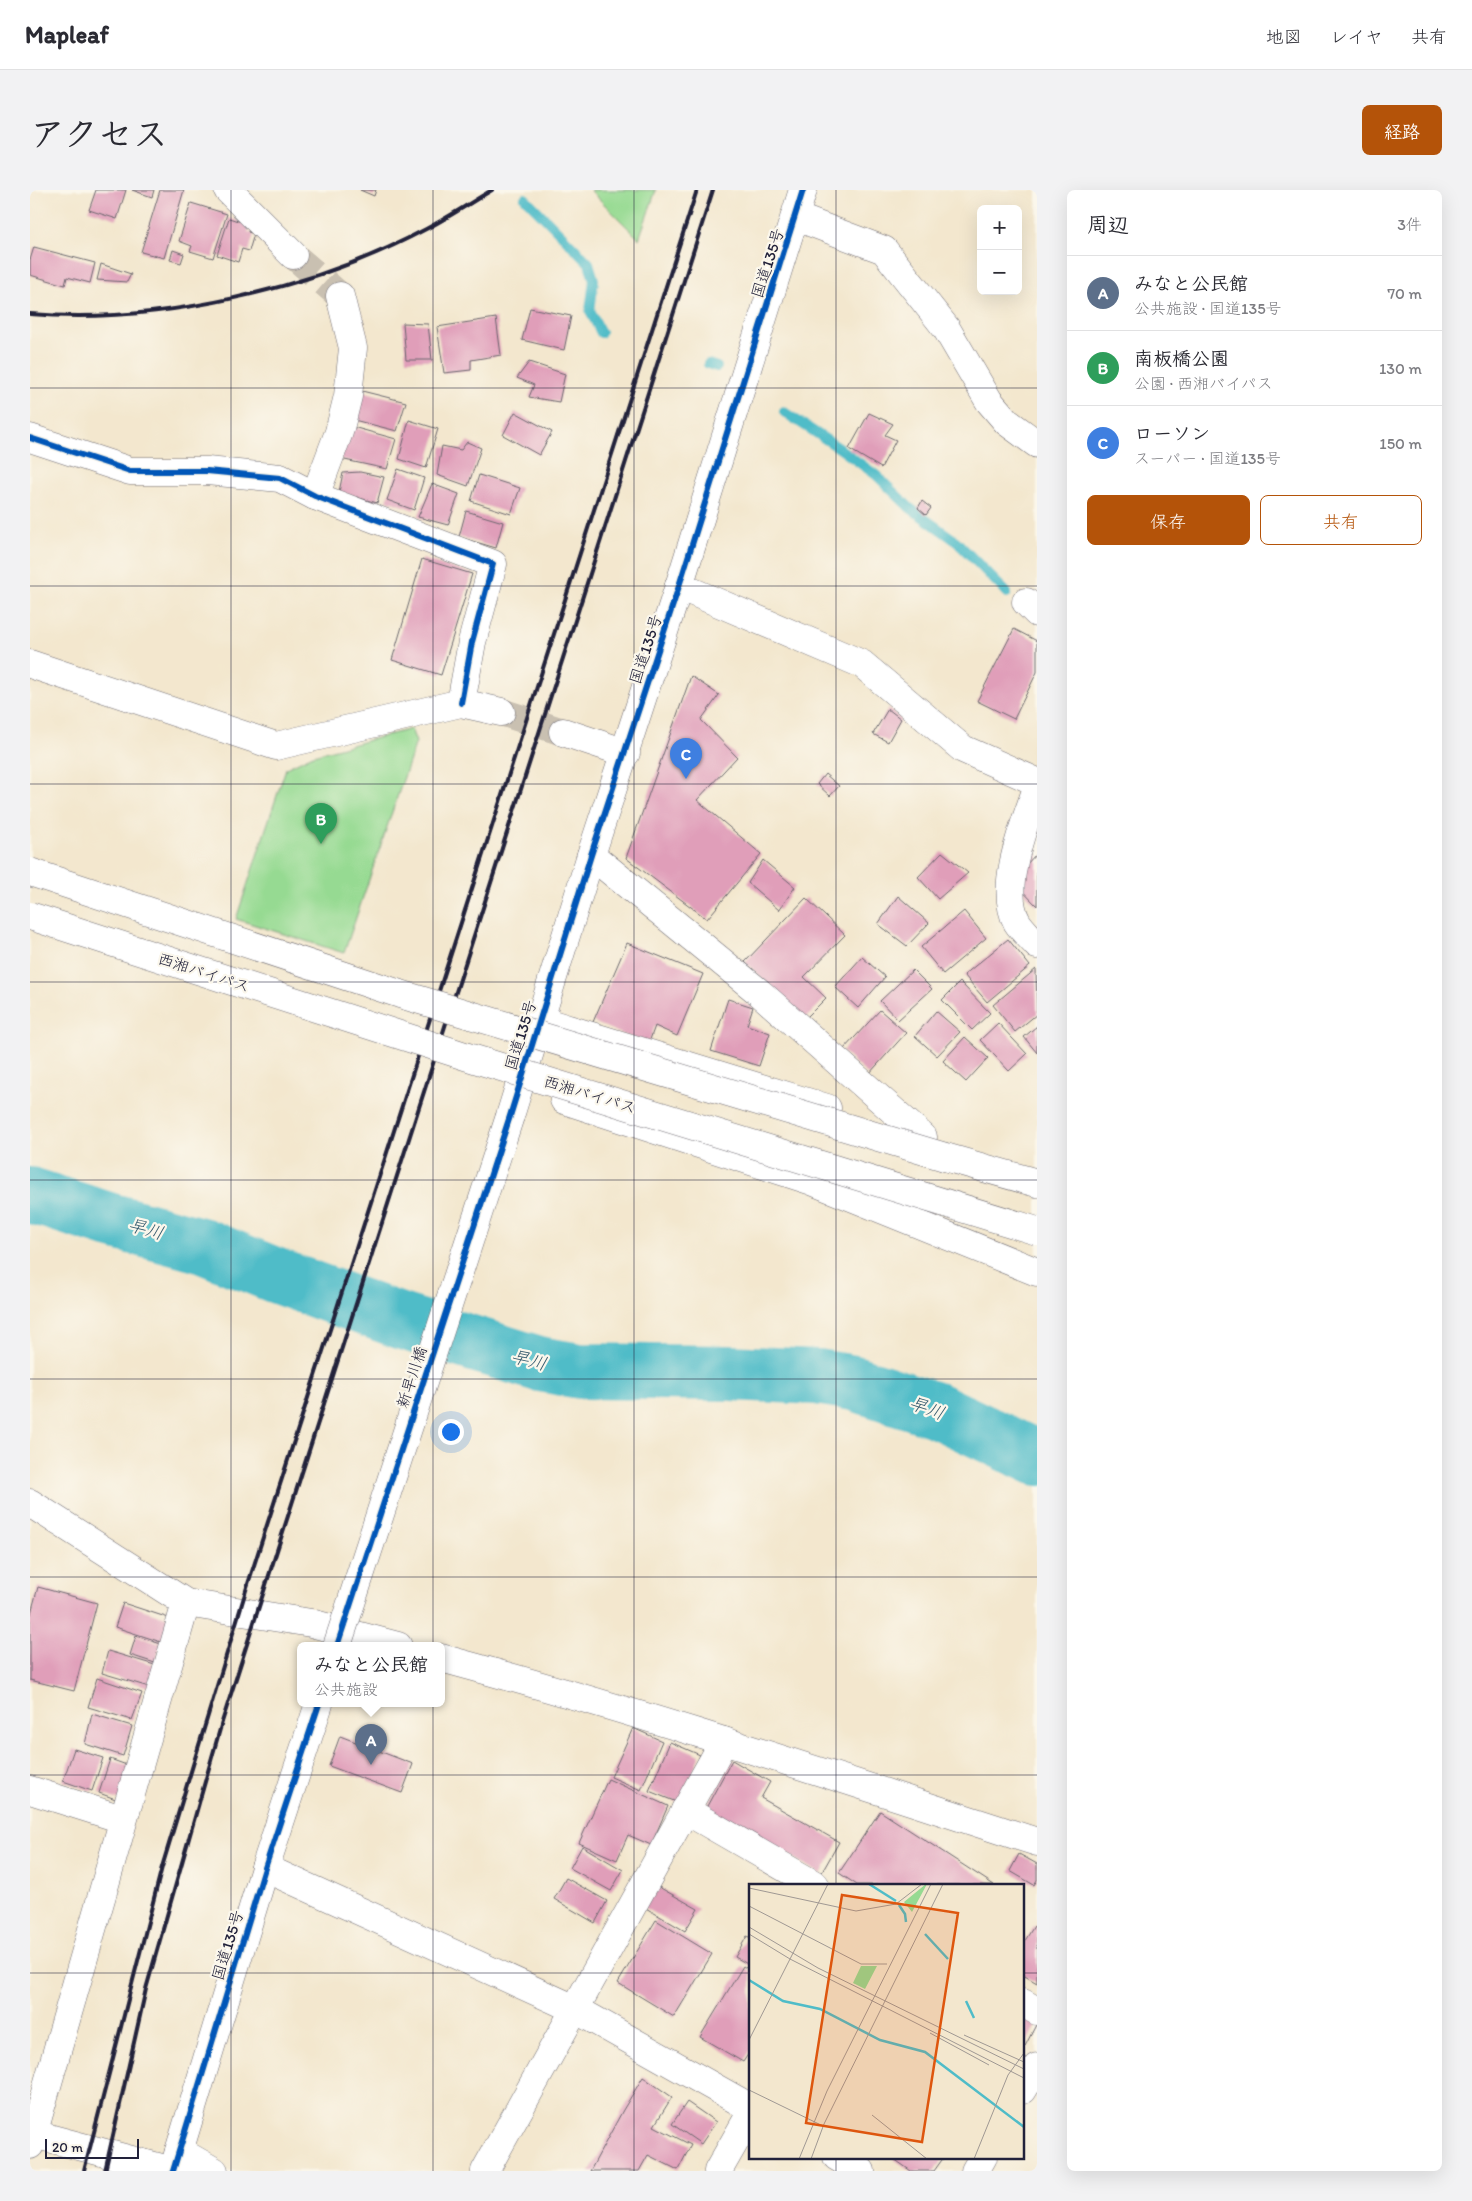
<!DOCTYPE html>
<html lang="ja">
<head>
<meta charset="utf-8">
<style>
	body { margin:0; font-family:Itim,"Klee One",sans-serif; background:#f2f2f3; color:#2b2b33 }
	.controls { position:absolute; right:15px; top:15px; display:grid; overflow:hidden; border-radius:8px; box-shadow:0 5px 20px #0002 }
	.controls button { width:45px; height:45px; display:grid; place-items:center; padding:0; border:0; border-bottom:1px solid #e1e1e2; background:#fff; color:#2b2b33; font:25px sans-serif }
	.scale { position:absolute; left:15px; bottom:12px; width:94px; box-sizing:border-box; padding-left:5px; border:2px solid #22223b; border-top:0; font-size:14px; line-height:18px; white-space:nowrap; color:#22223b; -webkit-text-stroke:4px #fbf7ec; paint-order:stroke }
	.you { position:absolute; left:420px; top:1241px; width:18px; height:18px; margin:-12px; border:4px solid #fff; border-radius:50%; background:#1a73e8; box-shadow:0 0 0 8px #1a73e833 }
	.badge { display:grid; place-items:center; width:32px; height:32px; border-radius:50%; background:#b45309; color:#fff; font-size:16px; font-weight:700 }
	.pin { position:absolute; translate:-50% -41px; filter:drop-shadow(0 1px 2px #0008) }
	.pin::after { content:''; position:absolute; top:26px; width:18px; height:15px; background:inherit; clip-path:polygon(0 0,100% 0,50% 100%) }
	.popup { position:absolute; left:267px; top:1452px; width:148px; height:65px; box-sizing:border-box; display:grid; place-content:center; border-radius:8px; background:#fff; filter:drop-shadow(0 1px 4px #0005); font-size:16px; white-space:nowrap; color:#7c7c81 }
	.popup b { font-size:19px; color:#2b2b33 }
	.popup::after { content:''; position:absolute; left:50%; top:100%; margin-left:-10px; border:10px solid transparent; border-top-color:#fff }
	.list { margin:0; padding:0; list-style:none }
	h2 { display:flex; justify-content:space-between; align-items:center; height:65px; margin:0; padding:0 20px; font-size:21px }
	h2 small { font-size:16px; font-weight:400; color:#7c7c81 }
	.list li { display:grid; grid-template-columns:32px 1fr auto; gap:15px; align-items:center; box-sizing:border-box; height:75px; padding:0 20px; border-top:1px solid #e1e1e2 }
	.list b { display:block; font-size:19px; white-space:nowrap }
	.list p { margin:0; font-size:16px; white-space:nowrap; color:#7c7c81 }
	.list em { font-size:16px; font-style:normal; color:#7c7c81 }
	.actions { display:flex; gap:10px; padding:15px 20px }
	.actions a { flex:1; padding:11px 0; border:1px solid #b45309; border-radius:8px; text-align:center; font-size:18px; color:#b45309 }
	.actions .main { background:#b45309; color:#fff }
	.map { position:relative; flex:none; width:1007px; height:1981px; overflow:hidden; border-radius:8px }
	header { display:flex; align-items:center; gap:30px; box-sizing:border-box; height:70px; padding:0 25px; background:#fff; border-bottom:1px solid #e1e1e2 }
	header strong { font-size:24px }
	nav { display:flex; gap:28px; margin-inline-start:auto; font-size:18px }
	.intro { display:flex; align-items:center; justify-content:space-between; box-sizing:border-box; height:120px; padding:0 30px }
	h1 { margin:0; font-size:35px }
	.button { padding:12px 22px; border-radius:8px; background:#b45309; color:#fff; font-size:18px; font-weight:700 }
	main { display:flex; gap:30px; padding:0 30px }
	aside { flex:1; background:#fff; border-radius:8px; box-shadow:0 5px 20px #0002 }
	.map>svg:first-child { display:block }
	.green { fill:#96da92; stroke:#5c7e66 }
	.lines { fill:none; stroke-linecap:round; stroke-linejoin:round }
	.stream { stroke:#4fbcc8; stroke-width:10 }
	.river { stroke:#4fbcc8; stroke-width:56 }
	.building { fill:#e09eb9 }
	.minor-tunnel { stroke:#c9c0b1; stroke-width:28; stroke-dasharray:28 14; stroke-linecap:butt }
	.tertiary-tunnel { stroke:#c9c0b1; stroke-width:28; stroke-dasharray:28 14; stroke-linecap:butt }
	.minor-casing { stroke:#6b676e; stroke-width:29 }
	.tertiary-casing { stroke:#6b676e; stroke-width:29 }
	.trunk-casing { stroke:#6b676e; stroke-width:29 }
	.motorway-casing { stroke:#6b676e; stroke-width:29 }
	.minor { stroke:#fff; stroke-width:28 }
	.tertiary { stroke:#fff; stroke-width:28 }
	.trunk { stroke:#fff; stroke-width:28 }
	.motorway { stroke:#fff; stroke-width:28 }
	.rail { stroke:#22223b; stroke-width:4 }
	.trunk-bridge-casing { stroke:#6b676e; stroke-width:29; stroke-linecap:butt }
	.motorway-bridge-casing { stroke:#6b676e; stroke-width:29; stroke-linecap:butt }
	.trunk-bridge { stroke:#fff; stroke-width:28 }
	.motorway-bridge { stroke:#fff; stroke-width:28 }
	.cycleway-casing { stroke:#fbf7ec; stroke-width:9 }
	.cycleway { stroke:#0057b8; stroke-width:6 }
	.grid { fill:none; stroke:#22223b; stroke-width:1; stroke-opacity:0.55 }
	.labels { text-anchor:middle; stroke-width:4.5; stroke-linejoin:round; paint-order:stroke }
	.street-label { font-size:16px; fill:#22223b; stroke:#fbf7ec }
	.water-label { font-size:18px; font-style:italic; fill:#32586c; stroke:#fbf7ec }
	.inset-river { fill:none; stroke:#4fbcc8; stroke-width:2.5 }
	.inset-road { fill:none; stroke:#9f9893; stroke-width:1 }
	.view { fill:#de560e; fill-opacity:0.15; stroke:#de560e; stroke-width:2.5 }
	.inset-edge { fill:none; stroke:#22223b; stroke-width:2.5 }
</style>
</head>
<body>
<header>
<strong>Mapleaf</strong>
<nav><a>地図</a><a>レイヤ</a><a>共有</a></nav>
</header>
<div class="intro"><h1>アクセス</h1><a class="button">経路</a></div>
<main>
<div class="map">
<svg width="1007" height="1981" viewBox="0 0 1007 1981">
	<rect width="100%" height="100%" fill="#fbf7ec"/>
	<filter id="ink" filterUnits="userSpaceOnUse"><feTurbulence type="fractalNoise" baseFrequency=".02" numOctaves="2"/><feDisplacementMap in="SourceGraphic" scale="10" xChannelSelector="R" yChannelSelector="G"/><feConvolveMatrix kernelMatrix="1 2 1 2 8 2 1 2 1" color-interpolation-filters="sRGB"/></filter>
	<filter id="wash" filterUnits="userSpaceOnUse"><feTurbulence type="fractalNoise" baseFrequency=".0096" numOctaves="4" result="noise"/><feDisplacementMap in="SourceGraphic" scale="20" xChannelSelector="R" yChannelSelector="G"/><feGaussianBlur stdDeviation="1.12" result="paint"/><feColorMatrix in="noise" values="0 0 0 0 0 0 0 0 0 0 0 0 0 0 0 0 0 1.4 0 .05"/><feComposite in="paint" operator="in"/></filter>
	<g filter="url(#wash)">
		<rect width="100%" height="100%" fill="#f3e7ce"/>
		<g class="green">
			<polygon points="560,0 626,0 609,49"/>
			<polygon points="381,539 386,552 314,763 206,729 256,578 283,565"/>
		</g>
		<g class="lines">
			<g class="stream">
				<polyline points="495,8 559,73 564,90 560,121 571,143"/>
				<polyline points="678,174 687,177"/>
				<polyline points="754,222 809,258 846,285 880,318 926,351 977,403"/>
			</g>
			<polyline class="river" points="0,1005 78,1030 171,1055 247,1086 373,1132 509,1174 550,1181 700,1183 787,1187 824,1193 906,1220 1007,1268"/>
		</g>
		<g id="blocks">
			<g class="building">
				<polygon points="66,0 96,0 87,29 59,20"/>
				<polygon points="102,0 124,0 122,7"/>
				<polygon points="130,0 154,0 134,68 111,62"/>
				<polygon points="330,0 346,0 344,6"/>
				<polygon points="161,13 197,24 183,68 160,61 162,56 149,51"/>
				<polygon points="199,28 220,35 218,42 224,44 219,61 212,59 208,72 187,65"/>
				<polygon points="4,57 65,73 60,93 37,87 35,95 0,85 0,70"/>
				<polygon points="143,60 154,64 151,73 140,70"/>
				<polygon points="71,74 101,84 97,92 67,90"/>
				<polygon points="500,118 541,126 534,160 492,150"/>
				<polygon points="466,128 471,165 441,170 441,180 414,183 407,137"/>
				<polygon points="373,133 398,134 402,170 376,170"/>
				<polygon points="499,172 535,184 529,212 499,207 504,195 487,188"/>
				<polygon points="328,200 376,212 367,241 320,229"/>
				<polygon points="485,222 522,242 509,265 473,245"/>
				<polygon points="839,223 863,234 855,245 866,250 851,278 819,259"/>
				<polygon points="379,230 408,239 396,278 369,269"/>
				<polygon points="319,236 366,249 357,279 310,269"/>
				<polygon points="437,252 451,258 438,296 407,285 412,256 431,260"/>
				<polygon points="368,279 394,288 384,320 357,310"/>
				<polygon points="330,282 354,287 347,313 309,302 313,283"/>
				<polygon points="449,285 490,298 481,324 441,311"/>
				<polygon points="402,294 429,304 418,335 388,327"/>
				<polygon points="892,311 901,318 896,325 888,318"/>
				<polygon points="436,321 473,332 466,358 429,347"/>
				<polygon points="392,369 442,384 411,485 362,470"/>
				<polygon points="984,439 1007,451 1007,482 984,529 947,511"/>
				<polygon points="661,486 689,505 671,530 707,567 667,610 731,664 677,729 596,668"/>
				<polygon points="858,519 871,529 858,552 843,544"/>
				<polygon points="795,584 809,596 800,606 787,594"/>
				<polygon points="912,662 938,683 908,709 888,687"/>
				<polygon points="1007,663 1007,716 982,690"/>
				<polygon points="733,670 765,697 749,720 718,693"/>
				<polygon points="868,706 899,733 877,756 848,734"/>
				<polygon points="776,708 815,745 774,787 796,808 775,829 715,772"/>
				<polygon points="934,721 956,748 913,784 891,757"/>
				<polygon points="978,749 1000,776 957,812 934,785"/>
				<polygon points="597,753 673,784 647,846 625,836 618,855 563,832"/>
				<polygon points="832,767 855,787 828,818 805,797"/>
				<polygon points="1006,779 1007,824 985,842 963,815"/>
				<polygon points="883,780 902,799 868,830 850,811"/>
				<polygon points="930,792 960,823 942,840 912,810"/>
				<polygon points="698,809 723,817 717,835 740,843 729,876 681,861"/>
				<polygon points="850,820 876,843 838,885 812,861"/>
				<polygon points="906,821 930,842 907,866 885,846"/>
				<polygon points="968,833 997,864 979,881 950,850"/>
				<polygon points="1007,836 1007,863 994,847"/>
				<polygon points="935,847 958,868 936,892 913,871"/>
				<polygon points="8,1397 67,1413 44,1501 0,1490 0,1427"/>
				<polygon points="93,1413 145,1430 137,1454 85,1437"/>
				<polygon points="106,1446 131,1454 125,1473 100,1465"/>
				<polygon points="78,1461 128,1476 119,1497 72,1483"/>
				<polygon points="67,1488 112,1503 102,1530 58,1517"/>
				<polygon points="62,1524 102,1536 93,1566 55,1554"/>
				<polygon points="603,1538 632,1551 611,1600 581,1587"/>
				<polygon points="310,1546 383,1574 372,1603 299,1576"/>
				<polygon points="640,1552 670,1565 649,1613 619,1601"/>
				<polygon points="44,1559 73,1568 62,1601 33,1591"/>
				<polygon points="80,1569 105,1578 94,1612 69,1603"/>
				<polygon points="702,1570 740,1592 731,1608 809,1652 791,1684 676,1618"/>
				<polygon points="578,1589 638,1616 621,1655 598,1645 587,1670 549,1653"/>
				<polygon points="850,1621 964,1695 827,1695 809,1683"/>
				<polygon points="552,1656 593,1680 581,1701 540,1678"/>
				<polygon points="989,1664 1007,1674 1007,1690 1004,1695 980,1681"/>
				<polygon points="536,1688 577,1711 565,1733 524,1709"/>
				<polygon points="627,1696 668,1719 655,1741 614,1717"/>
				<polygon points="626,1730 682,1764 644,1827 588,1793"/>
				<polygon points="1004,1736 1007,1737 1007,1793 993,1785 993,1754"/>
				<polygon points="717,1746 721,1748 721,1776 705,1767"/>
				<polygon points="713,1776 721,1781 721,1860 713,1872 670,1847"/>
				<polygon points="993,1826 1007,1833 993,1860"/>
				<polygon points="613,1887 642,1907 624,1936 661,1955 648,1980 618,1965 609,1981 560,1981 593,1920"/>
				<polygon points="657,1912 686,1932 671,1954 642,1934"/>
				<polygon points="865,1967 914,1967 904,1981 881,1981 864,1969"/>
			</g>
		</g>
	</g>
	<g filter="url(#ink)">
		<use href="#blocks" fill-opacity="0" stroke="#6b676e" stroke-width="1"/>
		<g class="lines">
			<polyline class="minor-tunnel" points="263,65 310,106"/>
			<polyline class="tertiary-tunnel" points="471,522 533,542"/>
			<g class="minor-casing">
				<g id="minor">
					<polyline points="198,0 263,65"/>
					<polyline points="766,27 854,60 916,138 959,211 977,232 1007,254"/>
					<polyline points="0,248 100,281 177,281 250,288 285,306 463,374 442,452 431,513"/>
					<polyline points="285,306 309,242 318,206 323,158 310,106"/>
					<polyline points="649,396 832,474 933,559 1007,592"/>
					<polyline points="996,412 1007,423"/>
					<path d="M1007,598C995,633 968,697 987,732C992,740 1001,748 1007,755"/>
					<polyline points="561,665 730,803 893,947"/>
					<polyline points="509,830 797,918"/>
					<polyline points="0,1313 156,1413 281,1433 368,1456"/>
					<path d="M411,1468C612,1522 809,1588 1007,1652"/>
					<polyline points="0,1600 92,1629"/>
					<polyline points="655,1620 785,1695"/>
					<polyline points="235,1678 545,1819"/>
					<polyline points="993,1813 1007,1821"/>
					<polyline points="993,1900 1007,1877"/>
					<polyline points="0,1955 156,1413"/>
					<polyline points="149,1961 184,1981"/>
					<polyline points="455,1981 694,1551"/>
					<polyline points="688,1981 721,1923"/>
					<polyline points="945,1981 953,1967"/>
				</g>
			</g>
			<g class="tertiary-casing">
				<g id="tertiary">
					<polyline points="0,474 246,556 431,513 471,522"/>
					<polyline points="533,542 596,563"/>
					<polyline points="545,1819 721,1918"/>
					<polyline points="0,1943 143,1981"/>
					<polyline points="807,1967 831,1981"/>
				</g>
			</g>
			<g class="trunk-casing">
				<g id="trunk">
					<polyline points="480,926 561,665 649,396 773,0"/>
					<polyline points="143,1981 235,1678 289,1514"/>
				</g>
			</g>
			<g class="motorway-casing">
				<g id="motorway">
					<polyline points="534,910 782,991 1007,1082"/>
					<polyline points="915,967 1007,993"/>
				</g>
			</g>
			<use href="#minor" class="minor"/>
			<use href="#tertiary" class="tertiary"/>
			<use href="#trunk" class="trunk"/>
			<use href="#motorway" class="motorway"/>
			<g class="rail">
				<path d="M0,124C127,135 284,99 396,39C419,27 440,13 462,0"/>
				<polyline points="54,1981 132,1677 217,1397 667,0"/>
				<polyline points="75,1981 116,1799 192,1532 683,0"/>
			</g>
			<g class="trunk-bridge-casing">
				<polyline id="trunk-bridge" points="307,1456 480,926"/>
			</g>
			<g class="motorway-bridge-casing">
				<g id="motorway-bridge">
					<polyline points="0,682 370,804 915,967"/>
					<polyline points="0,726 438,867 1007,1041"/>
				</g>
			</g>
			<use href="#trunk-bridge" class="trunk-bridge"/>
			<use href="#motorway-bridge" class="motorway-bridge"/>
			<g class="cycleway-casing">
				<g id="cycleway">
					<polyline points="0,248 100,281 177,281 250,288 285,306 463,374 442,452 431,513"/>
					<polyline points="307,1456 480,926 561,665 649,396 773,0"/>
					<polyline points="143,1981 235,1678 289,1514"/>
				</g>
			</g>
			<use href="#cycleway" class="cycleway"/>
		</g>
	</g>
	<path class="grid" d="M201,0V1981M403,0V1981M604,0V1981M806,0V1695M0,198H1007M0,396H1007M0,594H1007M0,792H1007M0,990H1007M0,1189H1007M0,1387H1007M0,1585H1007M0,1783H721M993,1783H1007M806,1967V1981"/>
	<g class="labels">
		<g class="street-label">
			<text transform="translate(737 73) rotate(-72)" y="6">国道135号</text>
			<text transform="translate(615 459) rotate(-72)" y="6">国道135号</text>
			<text transform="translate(174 782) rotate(18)" y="6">西湘バイパス</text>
			<text transform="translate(490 845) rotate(-73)" y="6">国道135号</text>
			<text transform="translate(560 904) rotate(17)" y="6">西湘バイパス</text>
			<text transform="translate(381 1187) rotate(-72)" y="6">新早川橋</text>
			<text transform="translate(197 1755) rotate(-73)" y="6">国道135号</text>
		</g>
		<g class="water-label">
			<text transform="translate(116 1039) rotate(16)" y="6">早川</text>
			<text transform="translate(499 1170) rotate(15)" y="6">早川</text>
			<text transform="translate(897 1218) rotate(20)" y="6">早川</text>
		</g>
	</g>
	<g transform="translate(719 1694)">
		<rect width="275" height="275" fill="#f3e7ce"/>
		<path d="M177,0H178L163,28L155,18ZM112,82H128L116,105L104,99Z" fill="#96da92"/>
		<path class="inset-river" d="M120,0L147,17M150,21L156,30L157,38M176,50L199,75M0,96L34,117L71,125L131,156L176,168L275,243M217,117L225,134"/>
		<path class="inset-road" d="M0,4L107,27L147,20L173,0M0,22L112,80H138M0,43L69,84L275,185M0,50L41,75L275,194M181,149L240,181M215,151L275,178M0,156L79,0M0,206L74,242M123,231L178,275M50,275L78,207L182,0M62,275L75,240L194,0M225,275L259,191L275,169"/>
		<path class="view" d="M93,11L209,29L173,258L57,239Z"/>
		<rect width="275" height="275" class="inset-edge"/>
	</g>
</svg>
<div class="controls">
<button>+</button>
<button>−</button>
</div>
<div class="scale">20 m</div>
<div class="you"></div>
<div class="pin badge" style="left:341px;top:1575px;background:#5c6f8a">A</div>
<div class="popup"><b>みなと公民館</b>公共施設</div>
<div class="pin badge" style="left:291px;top:654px;background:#2e9e5b">B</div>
<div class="pin badge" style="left:656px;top:589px;background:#3f7fe0">C</div>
</div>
<aside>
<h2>周辺<small>3件</small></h2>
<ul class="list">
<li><span class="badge" style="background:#5c6f8a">A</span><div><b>みなと公民館</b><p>公共施設 · 国道135号</p></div><em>70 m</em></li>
<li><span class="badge" style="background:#2e9e5b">B</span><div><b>南板橋公園</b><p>公園 · 西湘バイパス</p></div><em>130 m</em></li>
<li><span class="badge" style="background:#3f7fe0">C</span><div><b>ローソン</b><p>スーパー · 国道135号</p></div><em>150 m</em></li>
</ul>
<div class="actions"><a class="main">保存</a><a>共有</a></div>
</aside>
</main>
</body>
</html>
